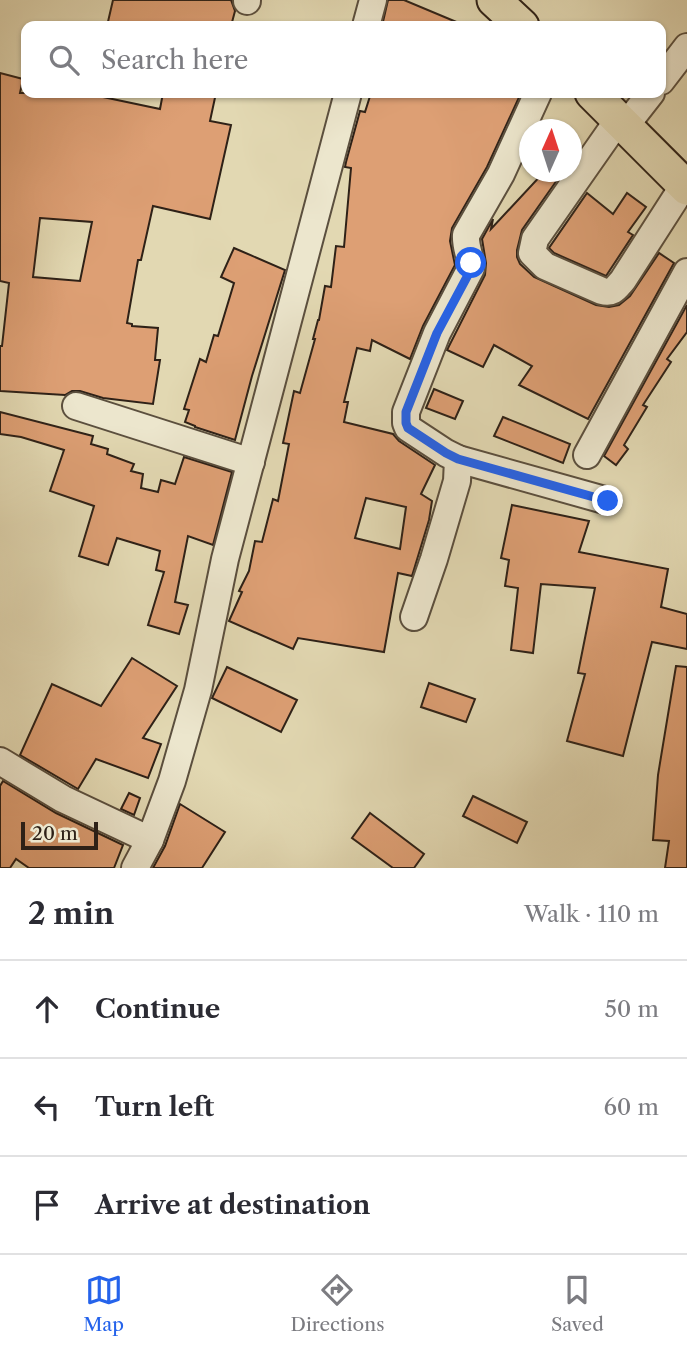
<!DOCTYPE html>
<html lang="en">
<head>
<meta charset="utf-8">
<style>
	body { margin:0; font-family:"Libre Caslon Text",serif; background:#f2f2f3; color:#2b2b33 }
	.compass { position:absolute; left:519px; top:119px; width:63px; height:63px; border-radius:50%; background:#fff; box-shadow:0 2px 5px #0004; rotate:3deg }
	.scale { position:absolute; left:21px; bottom:18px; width:77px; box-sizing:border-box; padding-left:7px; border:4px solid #2e2117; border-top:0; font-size:19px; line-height:24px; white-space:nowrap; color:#2e2117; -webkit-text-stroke:5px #ece6cd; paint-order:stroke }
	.stop { position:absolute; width:21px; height:21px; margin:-16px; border:5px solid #2563eb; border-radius:50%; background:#fff }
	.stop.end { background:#2563eb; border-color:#fff; box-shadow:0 2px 7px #0008 }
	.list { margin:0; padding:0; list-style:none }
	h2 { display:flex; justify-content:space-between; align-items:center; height:91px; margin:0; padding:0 28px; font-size:30px }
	h2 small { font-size:23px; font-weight:400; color:#7c7c81 }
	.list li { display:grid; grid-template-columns:46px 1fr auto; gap:21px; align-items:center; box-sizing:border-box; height:98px; padding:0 28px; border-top:2px solid #e1e1e2 }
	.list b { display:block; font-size:26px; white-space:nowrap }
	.list em { font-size:23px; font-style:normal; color:#7c7c81 }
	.icon { flex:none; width:38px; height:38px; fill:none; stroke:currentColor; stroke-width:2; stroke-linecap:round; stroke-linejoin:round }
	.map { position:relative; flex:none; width:687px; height:868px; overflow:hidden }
	.search { position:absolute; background:#fff; box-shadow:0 2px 5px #0004; left:21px; right:21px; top:21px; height:77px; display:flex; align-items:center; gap:18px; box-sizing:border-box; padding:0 24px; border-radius:14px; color:#7c7c81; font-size:26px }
	.sheet { height:385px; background:#fff }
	nav { display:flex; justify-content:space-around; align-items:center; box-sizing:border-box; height:98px; border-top:2px solid #e1e1e2; background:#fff; font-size:19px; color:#7c7c81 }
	nav a { display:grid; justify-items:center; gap:4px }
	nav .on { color:#2563eb }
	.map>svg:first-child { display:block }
	.building { fill:#dd9f74; stroke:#2e2117; stroke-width:2; fill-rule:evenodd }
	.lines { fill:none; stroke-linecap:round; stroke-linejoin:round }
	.minor-casing { stroke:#5b4f3e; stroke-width:30 }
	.major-casing { stroke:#2e2117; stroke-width:37 }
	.minor { stroke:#ece6cd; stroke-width:26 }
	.major { stroke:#e2d8b2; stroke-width:33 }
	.route { stroke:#2563eb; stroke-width:9 }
</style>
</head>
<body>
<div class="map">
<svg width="687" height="868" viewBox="0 0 687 868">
	<rect width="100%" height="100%" fill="#e2d8b2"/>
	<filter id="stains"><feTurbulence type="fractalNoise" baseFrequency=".00286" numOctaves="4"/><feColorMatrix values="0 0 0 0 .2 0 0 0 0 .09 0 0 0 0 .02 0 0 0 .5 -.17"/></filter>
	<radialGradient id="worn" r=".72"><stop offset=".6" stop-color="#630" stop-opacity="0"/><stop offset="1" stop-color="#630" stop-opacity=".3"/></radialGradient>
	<g class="building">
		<polygon points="113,0 231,0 235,11 231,26 107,26"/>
		<polygon points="388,0 404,0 466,26 382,26"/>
		<path d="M0,73L23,79L20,93H84L160,109L163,93H216L210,121L231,125L210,219L153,206L141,260H138L127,323L132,324V326L158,328L155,360H160L153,404L103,398L80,391H72L65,395L0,391V346H2L9,283L0,281ZM40,218L92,222L80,281L33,277Z"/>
		<path d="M371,93H521L487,167L452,228L450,241L455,265L423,326L410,359L372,340L370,351L357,348L344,402H348L344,422L393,434L399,441L435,465L421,494L432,501L429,520L412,576L398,573L384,652L298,638L293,649L229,621L242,592L239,591L249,571L255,541L262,542L273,499L278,501L289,444L283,443L294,391L300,393L315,339H313L318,320H319L325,286L331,287L336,246L344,247L351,168L345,167L346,162L360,111L365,112ZM366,498L406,507L400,549L355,538Z"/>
		<polygon points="544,172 560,172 562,173 522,230 517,250 517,257 520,264 534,277 596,305 609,307 619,305 630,296 659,253 674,263 588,419 519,385 532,366 494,345 483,367 447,350 485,275 486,263 482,239 493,219 491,229"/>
		<polygon points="587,193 613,214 627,193 646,207 628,232 633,235 606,276 554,253 549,248"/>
		<polygon points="234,248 285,270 252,376 235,440 195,427 195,426 185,422 189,410 184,409 200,359 206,362 214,335 218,336 234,283 221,277"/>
		<polygon points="687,305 687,332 667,359 671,362 643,405 647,407 624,445 628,449 616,465 604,456"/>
		<polygon points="434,389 463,401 455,419 426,408"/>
		<polygon points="0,412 93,436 91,444 108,449 107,454 134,464 131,471 143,474 141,488 158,492 161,480 175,484 184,457 232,472 213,545 188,536 175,602 188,605 179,634 148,625 164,572 156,570 160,551 117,538 108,565 79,556 94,506 50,491 64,450 21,437 0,434"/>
		<polygon points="503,417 570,444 563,463 494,436"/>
		<polygon points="512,505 589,521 579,552 668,569 661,607 687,614 687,649 652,642 623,756 567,741 585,674 578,673 595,588 541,584 533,653 511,650 518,588 505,586 509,560 501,558"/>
		<polygon points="132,658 177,686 143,738 161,744 148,778 96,759 78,789 20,755 52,684 101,706"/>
		<polygon points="676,666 687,667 687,868 665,868 669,841 653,840 658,775"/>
		<polygon points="227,667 297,700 281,732 212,698"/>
		<polygon points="429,683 475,699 466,722 421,707"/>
		<polygon points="3,781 56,813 123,845 114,868 29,868 16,859 10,868 0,868 0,786"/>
		<polygon points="129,793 140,798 134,815 121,809"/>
		<polygon points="473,796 527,822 517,843 463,816"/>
		<polygon points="180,804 225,832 202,868 153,868 165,846"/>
		<polygon points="370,813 424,854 414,868 393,868 352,838"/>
	</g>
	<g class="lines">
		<g class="minor-casing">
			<g id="minor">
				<polyline points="247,1 247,0"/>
				<polyline points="366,26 373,0"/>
				<polyline points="661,81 687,47"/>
				<path d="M619,119L535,239L532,253L545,266L602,291C613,294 616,288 623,280L684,185"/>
				<polyline points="626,125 651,93"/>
				<polyline points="76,406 251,462"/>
				<polyline points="587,455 687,272"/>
				<polyline points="458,459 608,501"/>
				<path d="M414,617L434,559L457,481L458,459L446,453L408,428L406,423V412L437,333L471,268C471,257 465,247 466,235L501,174L538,93"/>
				<polyline points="0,761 63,799 150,840"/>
				<polyline points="135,868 150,840 172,781 198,690 225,559 348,93"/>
			</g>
		</g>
		<g class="major-casing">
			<g id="major">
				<polyline points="494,0 522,26"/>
				<polyline points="592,93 687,188"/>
			</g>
		</g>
		<use href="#minor" class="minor"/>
		<use href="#major" class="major"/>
	</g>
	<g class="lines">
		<polyline class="route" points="471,263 471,268 468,275 437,333 406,412 406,423 408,428 446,453 458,459 608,501"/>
	</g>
	<rect width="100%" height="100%" filter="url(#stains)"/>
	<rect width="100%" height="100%" fill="url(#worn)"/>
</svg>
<svg class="compass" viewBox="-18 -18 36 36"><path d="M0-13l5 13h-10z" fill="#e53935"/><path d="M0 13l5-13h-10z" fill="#7c7c81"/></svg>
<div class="scale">20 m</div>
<div class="stop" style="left:471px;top:263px"></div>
<div class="stop end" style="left:608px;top:501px"></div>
<div class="search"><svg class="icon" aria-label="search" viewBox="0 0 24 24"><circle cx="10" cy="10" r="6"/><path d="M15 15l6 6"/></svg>Search here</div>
</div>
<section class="sheet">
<h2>2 min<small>Walk · 110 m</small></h2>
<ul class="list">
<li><svg class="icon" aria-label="ahead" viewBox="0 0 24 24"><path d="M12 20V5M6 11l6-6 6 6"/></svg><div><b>Continue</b></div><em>50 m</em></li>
<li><svg class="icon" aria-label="left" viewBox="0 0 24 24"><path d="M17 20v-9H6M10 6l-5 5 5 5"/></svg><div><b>Turn left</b></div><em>60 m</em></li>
<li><svg class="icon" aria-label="arrive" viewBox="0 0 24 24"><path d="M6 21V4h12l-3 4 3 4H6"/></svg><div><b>Arrive at destination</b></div></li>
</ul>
</section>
<nav>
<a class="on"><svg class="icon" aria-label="map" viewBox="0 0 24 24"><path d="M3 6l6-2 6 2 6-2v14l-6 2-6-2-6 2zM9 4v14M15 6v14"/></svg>Map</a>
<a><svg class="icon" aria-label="directions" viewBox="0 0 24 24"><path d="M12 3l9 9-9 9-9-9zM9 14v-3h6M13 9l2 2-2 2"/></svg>Directions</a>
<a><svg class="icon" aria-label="saved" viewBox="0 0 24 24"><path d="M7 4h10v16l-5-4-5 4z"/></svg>Saved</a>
</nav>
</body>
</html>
